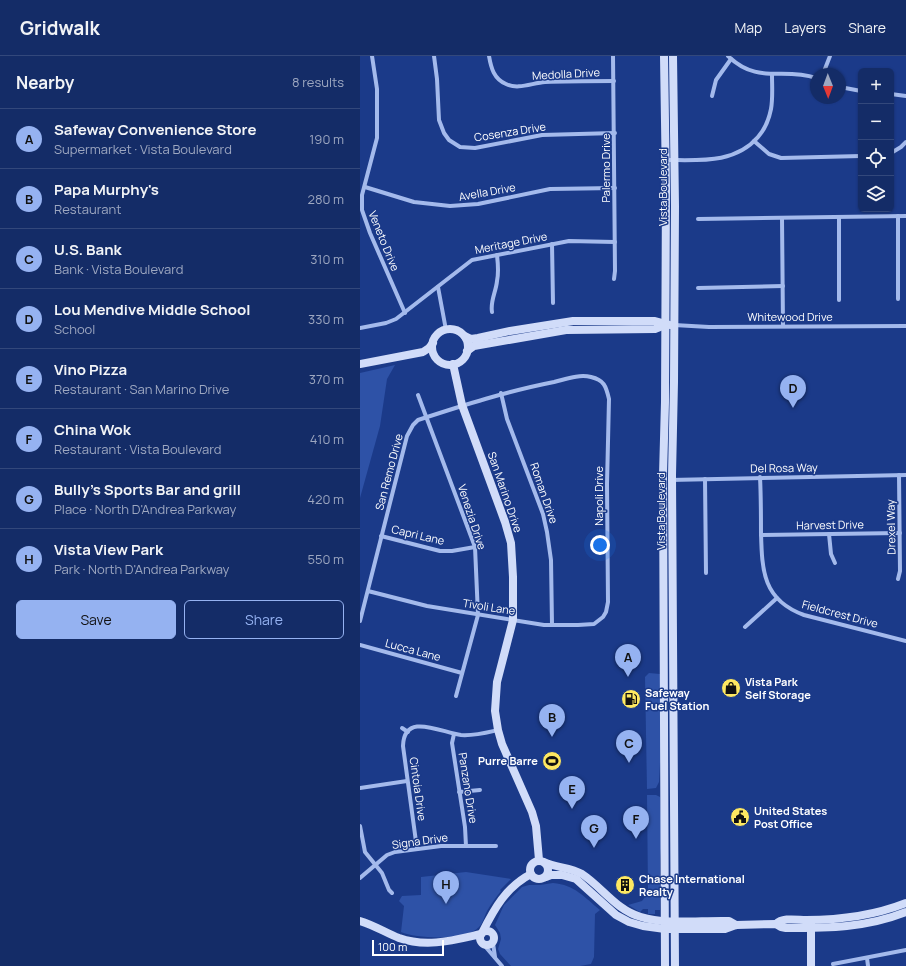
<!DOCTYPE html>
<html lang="en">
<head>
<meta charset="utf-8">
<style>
	body { margin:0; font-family:Manrope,sans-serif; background:#213870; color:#f1f3f6 }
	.controls { position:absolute; right:12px; top:12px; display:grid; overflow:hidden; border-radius:6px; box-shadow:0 1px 3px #0004 }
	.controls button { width:36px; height:36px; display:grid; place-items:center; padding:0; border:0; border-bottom:1px solid #33487b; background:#142c67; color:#f1f3f6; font:20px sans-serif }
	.compass { position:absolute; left:450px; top:12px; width:36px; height:36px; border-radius:50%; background:#142c67; box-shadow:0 1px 3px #0004; rotate:179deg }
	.scale { position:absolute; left:12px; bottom:10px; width:72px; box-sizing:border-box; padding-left:4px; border:2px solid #fff; border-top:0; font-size:11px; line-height:14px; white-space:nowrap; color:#fff; -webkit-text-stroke:3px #1b3a89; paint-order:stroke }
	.you { position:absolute; left:240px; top:489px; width:14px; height:14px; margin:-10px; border:3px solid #fff; border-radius:50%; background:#1a73e8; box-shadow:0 0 0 6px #1a73e833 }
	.badge { display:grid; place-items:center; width:26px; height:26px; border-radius:50%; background:#95b2f1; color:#111; font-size:13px; font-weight:700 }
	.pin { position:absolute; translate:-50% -33px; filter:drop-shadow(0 1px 2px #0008) }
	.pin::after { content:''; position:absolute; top:21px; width:14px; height:12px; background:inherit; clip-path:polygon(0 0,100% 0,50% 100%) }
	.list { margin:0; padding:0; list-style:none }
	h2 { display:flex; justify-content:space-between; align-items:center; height:52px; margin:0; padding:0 16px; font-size:17px }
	h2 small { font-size:13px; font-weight:400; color:#9da7c0 }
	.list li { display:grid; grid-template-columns:26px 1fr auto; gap:12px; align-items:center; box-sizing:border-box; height:60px; padding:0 16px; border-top:1px solid #33487b }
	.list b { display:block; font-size:15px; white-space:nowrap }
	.list p { margin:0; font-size:13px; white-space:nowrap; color:#9da7c0 }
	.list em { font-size:13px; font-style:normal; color:#9da7c0 }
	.actions { display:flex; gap:8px; padding:12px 16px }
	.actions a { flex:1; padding:9px 0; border:1px solid #95b2f1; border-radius:6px; text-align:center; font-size:14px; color:#95b2f1 }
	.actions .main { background:#95b2f1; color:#111 }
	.icon { flex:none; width:22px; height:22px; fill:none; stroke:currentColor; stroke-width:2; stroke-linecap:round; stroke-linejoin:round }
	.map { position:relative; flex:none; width:546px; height:910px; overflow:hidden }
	header { display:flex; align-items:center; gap:24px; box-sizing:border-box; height:56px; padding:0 20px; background:#142c67; border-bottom:1px solid #33487b }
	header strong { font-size:19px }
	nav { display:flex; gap:22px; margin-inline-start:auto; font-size:14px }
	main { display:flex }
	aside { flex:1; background:#142c67 }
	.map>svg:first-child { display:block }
	.green { fill:#2e52a7 }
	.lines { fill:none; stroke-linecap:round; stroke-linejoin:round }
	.street { stroke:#a4baec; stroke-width:4 }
	.secondary { stroke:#d1dcf9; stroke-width:8 }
	.labels { text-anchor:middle; stroke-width:3; stroke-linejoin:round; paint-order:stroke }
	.street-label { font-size:11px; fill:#fff; stroke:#1b3a89 }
	.poi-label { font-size:11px; font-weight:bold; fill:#fff; stroke:#1b3a89; text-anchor:start }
</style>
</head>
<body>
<header>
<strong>Gridwalk</strong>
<nav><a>Map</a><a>Layers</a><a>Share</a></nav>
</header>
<main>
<aside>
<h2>Nearby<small>8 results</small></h2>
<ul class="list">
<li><span class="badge">A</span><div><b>Safeway Convenience Store</b><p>Supermarket · Vista Boulevard</p></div><em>190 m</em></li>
<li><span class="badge">B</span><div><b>Papa Murphy's</b><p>Restaurant</p></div><em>280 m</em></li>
<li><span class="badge">C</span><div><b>U.S. Bank</b><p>Bank · Vista Boulevard</p></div><em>310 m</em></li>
<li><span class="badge">D</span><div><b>Lou Mendive Middle School</b><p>School</p></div><em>330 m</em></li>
<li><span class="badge">E</span><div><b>Vino Pizza</b><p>Restaurant · San Marino Drive</p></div><em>370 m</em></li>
<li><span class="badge">F</span><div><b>China Wok</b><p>Restaurant · Vista Boulevard</p></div><em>410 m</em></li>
<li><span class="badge">G</span><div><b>Bully's Sports Bar and grill</b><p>Place · North D'Andrea Parkway</p></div><em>420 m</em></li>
<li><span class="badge">H</span><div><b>Vista View Park</b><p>Park · North D'Andrea Parkway</p></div><em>550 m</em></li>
</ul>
<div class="actions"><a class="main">Save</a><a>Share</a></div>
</aside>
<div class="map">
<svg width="546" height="910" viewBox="0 0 546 910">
	<rect width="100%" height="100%" fill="#1b3a89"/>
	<g class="green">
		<polygon points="35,309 27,323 20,370 0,442 0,317"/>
		<polygon points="289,617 300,618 302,670 299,726 296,732 287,733 285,621"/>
		<polygon points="287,739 296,739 300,741 302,781 300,803 300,854 295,854 295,858 288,858 288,853 283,853 280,856 268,849 282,845 288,837"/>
		<path d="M106,816L151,823L140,834L141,835C136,841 131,848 127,855C124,861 123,867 119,871C107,885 58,883 41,876L44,850L39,845L42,840L61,839V821Z"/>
		<path d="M193,827C215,829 224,841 240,854L235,858L234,901L231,908L220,910H151L140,898L138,893L141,883L140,877L135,869L144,849L162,831L169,829H180Z"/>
	</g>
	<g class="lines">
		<g class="street">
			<polyline points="12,0 17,33 17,82 2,139 2,154 10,177 45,257"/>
			<polyline points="74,0 77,23 79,64 84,77 89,84 100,91 115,92 182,79 255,77"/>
			<path d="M129,0C131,12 134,23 146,28C158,34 172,27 185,26C208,25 231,25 254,25"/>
			<polyline points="253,0 255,215 254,223"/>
			<path d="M368,0C398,29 423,11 456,22"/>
			<polyline points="463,18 470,0"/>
			<polyline points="480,31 501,35"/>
			<polyline points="531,38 546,40"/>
			<polyline points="352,40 356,24 371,3"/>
			<polyline points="394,85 409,98 421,102 501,100"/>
			<polyline points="531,97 541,91 546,86"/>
			<path d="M306,104C339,104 375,108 398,81C405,73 409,63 411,53C413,42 412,30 412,19"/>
			<polyline points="5,131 54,146 90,150 118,148 190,133 255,132"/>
			<polyline points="538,160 538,243"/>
			<polyline points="479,161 479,244"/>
			<polyline points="422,162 423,270"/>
			<polyline points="338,163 546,160"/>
			<polyline points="192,188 193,247"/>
			<polyline points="78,231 86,274"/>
			<polyline points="338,232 423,230"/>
			<path d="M132,256C130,245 136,236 137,225C139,216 138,208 137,199"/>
			<polyline points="314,269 349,271 546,270"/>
			<polyline points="0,272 26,267 36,263 112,204 209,185 255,186"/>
			<polyline points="141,337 147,363 183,458 187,476 191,504 192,569"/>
			<polyline points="58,339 115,491 118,559 96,640"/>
			<path d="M400,421C401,440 401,458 401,477C402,515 403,544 444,559L546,585"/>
			<polyline points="345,423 346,517"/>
			<polyline points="310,424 546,419"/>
			<polyline points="469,478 471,498 475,507"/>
			<polyline points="401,479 540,477"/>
			<polyline points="21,480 80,495 92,495 115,491"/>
			<polyline points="538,523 540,515 539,419"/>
			<path d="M0,565L47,380L53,369L58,364C104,349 148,335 194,326C206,323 219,318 231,321C244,324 246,330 249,343L247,428L248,546L246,556L243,561L234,568L218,569H184L67,550L8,535"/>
			<polyline points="385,571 417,542"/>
			<polyline points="0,589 102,617"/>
			<polyline points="42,672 48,676"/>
			<polyline points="94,678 92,687 105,771 106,790"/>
			<polyline points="0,732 47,725"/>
			<polyline points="99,736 120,734"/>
			<polyline points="0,770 5,796 22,817 29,834 32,837"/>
			<path d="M57,793L43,690C44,655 82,677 101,679C114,680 125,677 138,674"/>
			<polyline points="0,822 27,799 35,796 81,790 136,790"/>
			<polyline points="133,887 135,901"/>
			<polyline points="124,889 142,910"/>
			<polyline points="507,902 508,910"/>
			<polyline points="473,908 546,894"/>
		</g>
		<g class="secondary">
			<polyline points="304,0 306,131 305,346 303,419 305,910"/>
			<polyline points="313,0 315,150 314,326 312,419 315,910"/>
			<circle cx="90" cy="291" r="18"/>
			<polyline points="105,280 111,283 118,282 150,275 213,265 295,265 310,269"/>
			<polyline points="107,295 114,290 206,274 295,273 305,269"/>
			<polyline points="0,308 63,296 69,292 73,287"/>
			<polyline points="93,308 102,349 145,466 151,487 153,521 153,564 137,626 135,655 138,674 142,688 172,756 176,770 179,804"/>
			<circle cx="179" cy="814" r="9"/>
			<path d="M184,806C196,812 210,811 222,818C242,831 256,854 281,861C306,869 342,864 369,865L376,869"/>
			<path d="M186,821L191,819H202L216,823L256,859L269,866L283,870L305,873H365L376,869L416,868L421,871L426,872C468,872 506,872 546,856"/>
			<path d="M0,865C14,869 26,877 39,882C67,892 94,884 121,878"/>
			<polyline points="451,867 451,910"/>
			<path d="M416,868C423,861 437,864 446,864C481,864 513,860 546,847"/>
			<circle cx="127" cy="882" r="7"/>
			<path d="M122,877C134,853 146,831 171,818"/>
		</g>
	</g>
	<defs>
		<g id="shop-disc" transform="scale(1)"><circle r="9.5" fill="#fee861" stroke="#1b3a89"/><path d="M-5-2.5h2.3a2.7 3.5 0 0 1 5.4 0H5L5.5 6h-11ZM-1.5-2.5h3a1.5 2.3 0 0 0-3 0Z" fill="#111"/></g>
		<g id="fuel-disc" transform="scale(1)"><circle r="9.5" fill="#fee861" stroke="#1b3a89"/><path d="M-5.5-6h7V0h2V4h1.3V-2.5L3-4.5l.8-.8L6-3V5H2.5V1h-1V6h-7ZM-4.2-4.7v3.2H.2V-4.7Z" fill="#111"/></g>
		<g id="stadium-disc" transform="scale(1)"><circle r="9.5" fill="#fee861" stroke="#1b3a89"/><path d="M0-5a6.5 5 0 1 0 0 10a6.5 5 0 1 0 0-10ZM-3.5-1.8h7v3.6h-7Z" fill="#111"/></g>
		<g id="civic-disc" transform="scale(1)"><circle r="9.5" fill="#fee861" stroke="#1b3a89"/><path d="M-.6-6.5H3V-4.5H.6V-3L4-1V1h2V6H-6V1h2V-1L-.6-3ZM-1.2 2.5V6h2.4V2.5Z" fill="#111"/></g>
		<g id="building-disc" transform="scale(1)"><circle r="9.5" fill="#fee861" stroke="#1b3a89"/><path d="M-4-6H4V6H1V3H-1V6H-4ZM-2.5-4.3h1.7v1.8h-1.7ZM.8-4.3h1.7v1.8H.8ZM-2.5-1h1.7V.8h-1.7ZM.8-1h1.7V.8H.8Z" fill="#111"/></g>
	</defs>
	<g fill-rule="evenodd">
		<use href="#shop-disc" x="371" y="632"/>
		<use href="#fuel-disc" x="271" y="643"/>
		<use href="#stadium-disc" x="192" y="705"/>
		<use href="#civic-disc" x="380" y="761"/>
		<use href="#building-disc" x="265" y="829"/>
	</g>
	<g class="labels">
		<g class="street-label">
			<text transform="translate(206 18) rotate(-3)" y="4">Medolla Drive</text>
			<text transform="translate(150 76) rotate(-9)" y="4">Cosenza Drive</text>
			<text transform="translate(246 112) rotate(-90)" y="4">Palermo Drive</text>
			<text transform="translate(303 131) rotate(-90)" y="4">Vista Boulevard</text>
			<text transform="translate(127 136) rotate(-10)" y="4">Avella Drive</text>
			<text transform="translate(24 185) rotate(68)" y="4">Veneto Drive</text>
			<text transform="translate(151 187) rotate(-11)" y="4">Meritage Drive</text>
			<text x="430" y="265">Whitewood Drive</text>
			<text transform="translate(424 412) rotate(-1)" y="4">Del Rosa Way</text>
			<text transform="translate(29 416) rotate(-75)" y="4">San Remo Drive</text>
			<text transform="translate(145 436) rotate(71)" y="4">San Marino Drive</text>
			<text transform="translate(184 437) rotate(71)" y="4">Roman Drive</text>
			<text transform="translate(239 440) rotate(-90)" y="4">Napoli Drive</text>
			<text transform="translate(301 455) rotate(-90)" y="4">Vista Boulevard</text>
			<text transform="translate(112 461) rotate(72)" y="4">Venezia Drive</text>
			<text transform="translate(470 469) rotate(-1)" y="4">Harvest Drive</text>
			<text transform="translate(531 471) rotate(-91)" y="4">Drexel Way</text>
			<text transform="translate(58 479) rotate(13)" y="4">Capri Lane</text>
			<text transform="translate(129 551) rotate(9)" y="4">Tivoli Lane</text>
			<text transform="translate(480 558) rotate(15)" y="4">Fieldcrest Drive</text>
			<text transform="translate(53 594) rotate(15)" y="4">Lucca Lane</text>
			<text transform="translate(108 732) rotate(81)" y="4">Panzano Drive</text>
			<text transform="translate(58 733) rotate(82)" y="4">Cintoia Drive</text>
			<text transform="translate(60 785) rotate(-8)" y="4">Signa Drive</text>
		</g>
		<g class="poi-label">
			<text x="385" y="630">Vista Park<tspan x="385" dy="13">Self Storage</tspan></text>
			<text x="285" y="641">Safeway<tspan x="285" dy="13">Fuel Station</tspan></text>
			<text x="178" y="709" text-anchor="end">Purre Barre</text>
			<text x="394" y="759">United States<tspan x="394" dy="13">Post Office</tspan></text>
			<text x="279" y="827">Chase International<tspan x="279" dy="13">Realty</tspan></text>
		</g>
	</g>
</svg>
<div class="controls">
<button>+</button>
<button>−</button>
<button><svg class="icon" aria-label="locate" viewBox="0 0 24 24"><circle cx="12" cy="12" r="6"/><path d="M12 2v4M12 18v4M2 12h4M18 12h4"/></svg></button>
<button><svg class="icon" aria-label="layers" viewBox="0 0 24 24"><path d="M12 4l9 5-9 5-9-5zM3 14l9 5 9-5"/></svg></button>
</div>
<svg class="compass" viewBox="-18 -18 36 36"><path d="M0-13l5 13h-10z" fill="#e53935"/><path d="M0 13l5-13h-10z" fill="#9da7c0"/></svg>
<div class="scale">100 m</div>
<div class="you"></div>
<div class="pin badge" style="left:268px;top:621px">A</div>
<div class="pin badge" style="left:192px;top:681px">B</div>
<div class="pin badge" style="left:269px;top:707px">C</div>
<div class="pin badge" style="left:433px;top:352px">D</div>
<div class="pin badge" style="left:212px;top:753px">E</div>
<div class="pin badge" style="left:276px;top:783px">F</div>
<div class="pin badge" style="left:234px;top:792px">G</div>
<div class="pin badge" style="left:86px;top:848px">H</div>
</div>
</main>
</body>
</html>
